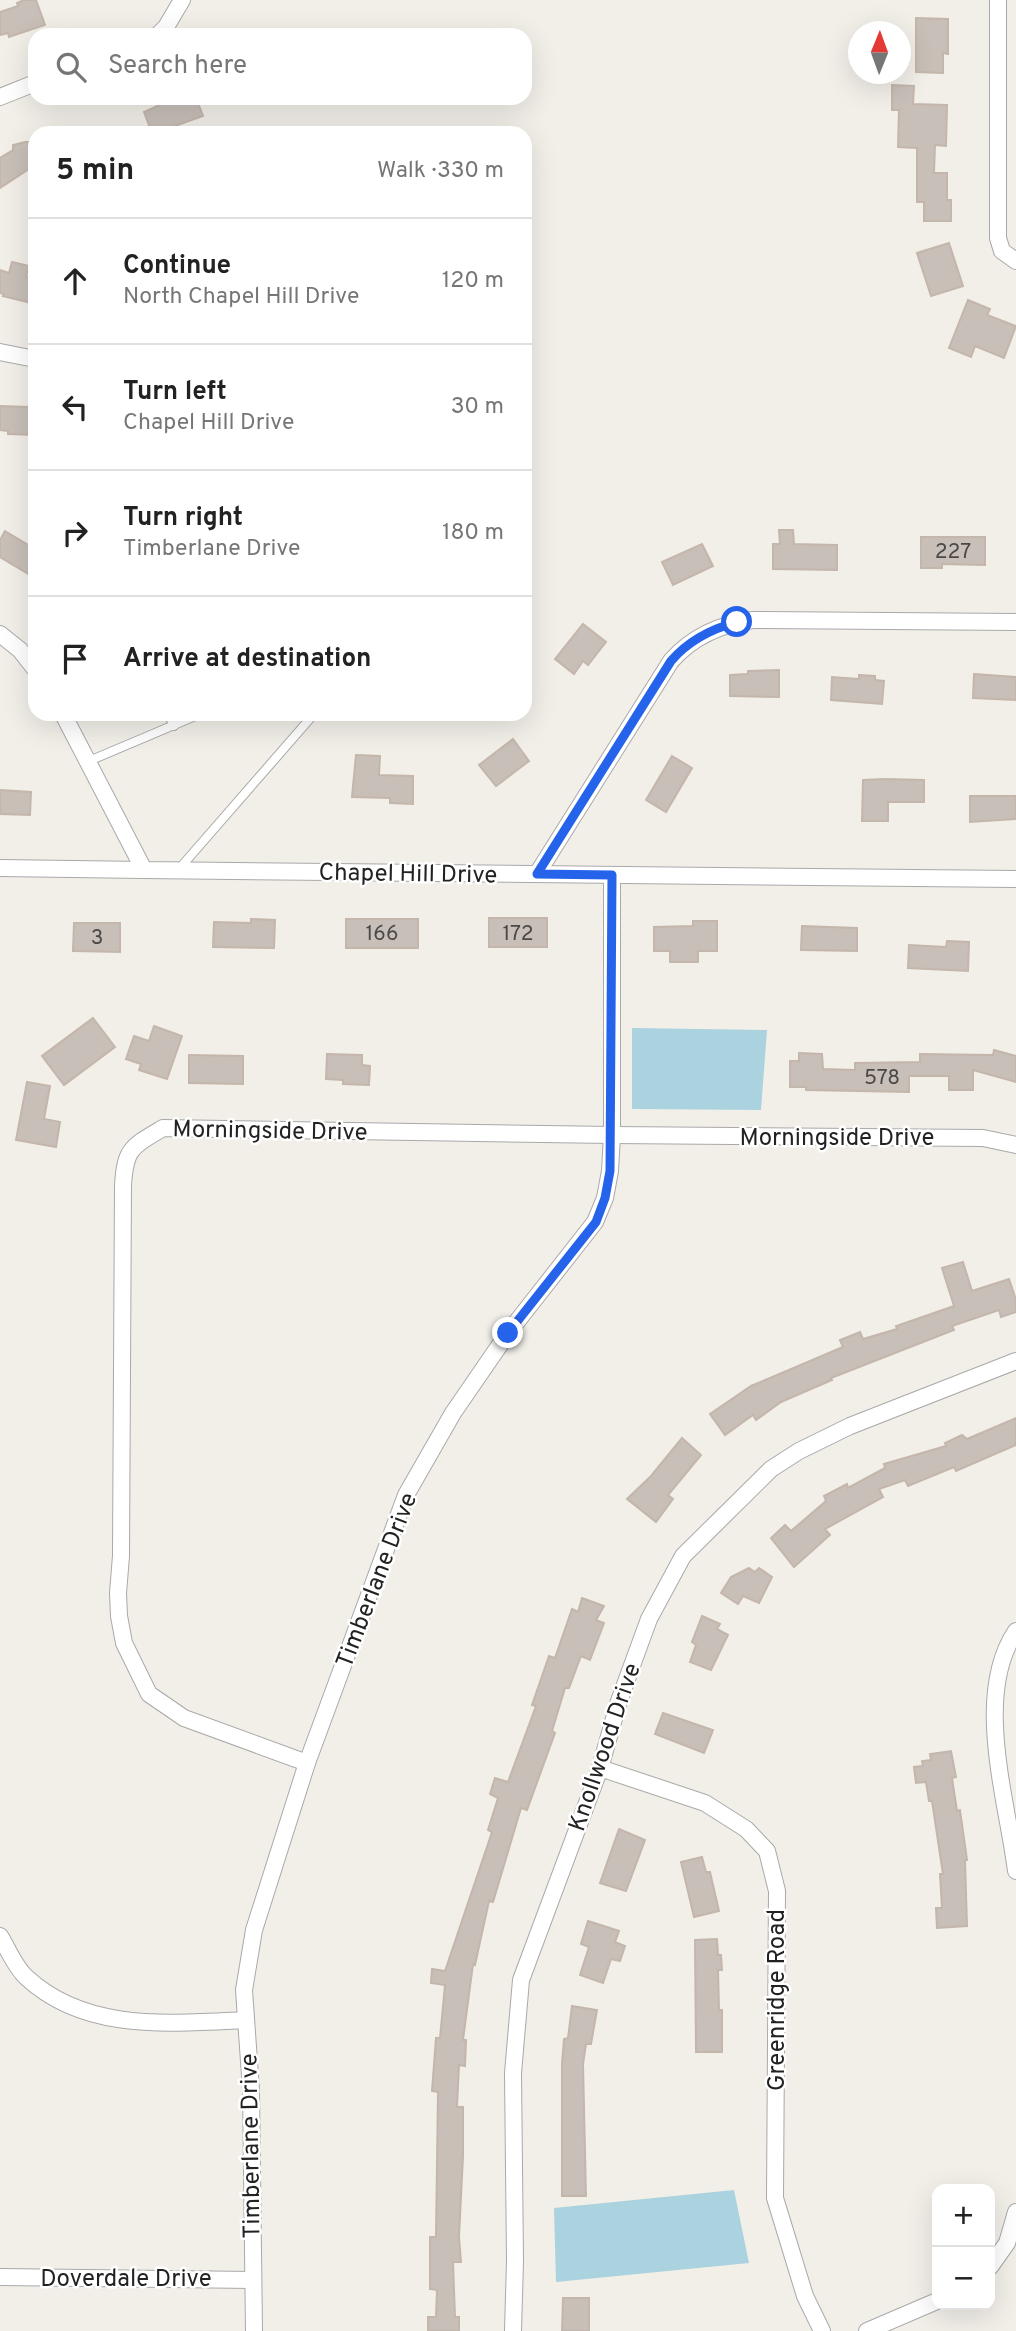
<!DOCTYPE html>
<html lang="en">
<head>
<meta charset="utf-8">
<style>
	body { margin:0; font-family:Overpass,sans-serif; background:#f2f2f2; color:#222 }
	.controls { position:absolute; right:21px; bottom:21px; display:grid; overflow:hidden; border-radius:14px; box-shadow:0 7px 28px #0002 }
	.controls button { width:63px; height:63px; display:grid; place-items:center; padding:0; border:0; border-bottom:2px solid #e0e0e0; background:#fff; color:#222; font:35px sans-serif }
	.compass { position:absolute; left:848px; top:21px; width:63px; height:63px; border-radius:50%; background:#fff; box-shadow:0 7px 28px #0002; rotate:1deg }
	.stop { position:absolute; width:21px; height:21px; margin:-16px; border:5px solid #2563eb; border-radius:50%; background:#fff }
	.stop.end { background:#2563eb; border-color:#fff; box-shadow:0 2px 7px #0008 }
	.list { margin:0; padding:0; list-style:none }
	h2 { display:flex; justify-content:space-between; align-items:center; height:91px; margin:0; padding:0 28px; font-size:30px }
	h2 small { font-size:23px; font-weight:400; color:#767676 }
	.list li { display:grid; grid-template-columns:46px 1fr auto; gap:21px; align-items:center; box-sizing:border-box; height:126px; padding:0 28px; border-top:2px solid #e0e0e0 }
	.list b { display:block; font-size:26px; white-space:nowrap }
	.list p { margin:0; font-size:23px; white-space:nowrap; color:#767676 }
	.list em { font-size:23px; font-style:normal; color:#767676 }
	.icon { flex:none; width:38px; height:38px; fill:none; stroke:currentColor; stroke-width:2; stroke-linecap:round; stroke-linejoin:round }
	.map { position:relative; flex:none; width:1016px; height:2331px; overflow:hidden }
	.search { position:absolute; background:#fff; box-shadow:0 7px 28px #0002; left:28px; top:28px; width:504px; height:77px; display:flex; align-items:center; gap:18px; box-sizing:border-box; padding:0 24px; border-radius:21px; color:#767676; font-size:26px }
	.panel { position:absolute; background:#fff; box-shadow:0 7px 28px #0002; left:28px; top:126px; width:504px; height:595px; border-radius:21px }
	.map>svg:first-child { display:block }
	.water { fill:#aad3df }
	.building { fill:#c7bfb8; stroke:#c4b6ab; stroke-width:2 }
	.lines { fill:none; stroke-linecap:round; stroke-linejoin:round }
	.service-casing { stroke:#a9a9a9; stroke-width:10 }
	.minor-casing { stroke:#a9a9a9; stroke-width:18 }
	.service { stroke:#fff; stroke-width:8 }
	.minor { stroke:#fff; stroke-width:16 }
	.route { stroke:#2563eb; stroke-width:9 }
	.labels { text-anchor:middle; stroke-width:5; stroke-linejoin:round; paint-order:stroke }
	.number-label { font-size:21px; fill:#4b4948 }
	.street-label { font-size:24px; fill:#222; stroke:#fff }
</style>
</head>
<body>
<div class="map">
<svg width="1016" height="2331" viewBox="0 0 1016 2331">
	<rect width="100%" height="100%" fill="#f2efe9"/>
	<g class="water">
		<polygon points="632,1028 767,1030 761,1110 632,1109"/>
		<polygon points="734,2190 749,2263 556,2282 554,2208"/>
	</g>
	<g class="building">
		<polygon points="24,0 36,0 45,25 9,37 8,33 0,35 0,12 18,6 17,3"/>
		<polygon points="916,18 948,19 948,54 943,53 943,73 916,72"/>
		<polygon points="892,85 914,86 913,104 947,105 946,146 935,145 934,173 947,173 947,200 951,200 951,221 924,221 924,202 917,202 917,148 898,147 899,110 892,110"/>
		<polygon points="175,98 196,98 203,116 172,127 174,133 152,133 144,112"/>
		<polygon points="25,142 29,142 35,150 35,165 0,188 0,158 13,150 13,145"/>
		<polygon points="949,243 963,286 931,296 917,253"/>
		<polygon points="12,262 29,266 26,277 35,279 35,304 3,296 4,294 0,293 0,270 9,273"/>
		<polygon points="968,300 990,309 987,315 1016,326 1004,358 975,346 971,357 949,348"/>
		<polygon points="0,406 30,407 30,410 35,411 35,435 8,434 8,431 0,430"/>
		<polygon points="779,530 793,530 794,544 837,545 837,570 773,569 773,544 780,544"/>
		<polygon points="5,531 35,549 35,578 0,557 0,540"/>
		<polygon points="921,537 985,537 985,565 942,564 942,568 921,568"/>
		<polygon points="702,544 713,566 673,585 662,562"/>
		<polygon points="583,624 606,642 588,665 583,661 574,674 555,659"/>
		<polygon points="779,670 779,697 730,696 730,675 748,674 748,671"/>
		<polygon points="974,674 1016,677 1016,700 973,698"/>
		<polygon points="859,675 875,676 875,680 884,681 882,704 831,700 832,677 859,679"/>
		<polygon points="513,739 529,761 496,786 479,765"/>
		<polygon points="356,755 380,756 379,775 413,776 413,804 390,803 390,798 352,797"/>
		<polygon points="672,756 692,768 666,812 646,800"/>
		<polygon points="885,779 924,780 924,802 888,802 888,821 862,821 863,780"/>
		<polygon points="0,790 31,792 30,815 0,814"/>
		<polygon points="970,796 1016,796 1016,819 970,822"/>
		<rect x="489" y="918" width="58" height="29"/>
		<polygon points="251,919 275,920 274,948 213,947 214,922 251,923"/>
		<rect x="346" y="919" width="72" height="29"/>
		<polygon points="693,921 717,921 717,951 698,951 698,962 670,962 670,951 654,951 654,927 693,926"/>
		<polygon points="74,923 120,923 120,952 73,951"/>
		<polygon points="802,926 857,928 857,951 801,950"/>
		<polygon points="947,941 969,942 968,971 908,968 909,945 946,947"/>
		<polygon points="93,1018 115,1047 64,1085 42,1056"/>
		<polygon points="154,1026 182,1036 167,1079 139,1070 141,1064 126,1059 134,1036 149,1041"/>
		<polygon points="994,1050 1016,1056 1016,1082 973,1070 973,1090 949,1090 949,1076 909,1076 909,1092 806,1090 806,1087 790,1087 790,1061 799,1061 799,1053 822,1054 823,1069 855,1070 855,1063 920,1062 920,1054 993,1055"/>
		<polygon points="327,1054 362,1055 362,1065 370,1066 369,1085 343,1084 343,1080 326,1079"/>
		<polygon points="189,1055 243,1056 243,1084 189,1083"/>
		<polygon points="27,1082 50,1086 44,1119 60,1122 56,1147 16,1140"/>
		<polygon points="963,1262 972,1291 1009,1279 1016,1300 1016,1312 1001,1317 999,1310 952,1326 954,1330 831,1378 832,1380 781,1402 756,1420 753,1415 725,1435 710,1414 751,1386 843,1347 840,1340 860,1332 863,1339 897,1329 896,1326 954,1306 942,1268"/>
		<polygon points="1016,1418 1016,1445 956,1471 954,1467 908,1486 905,1480 879,1489 883,1497 825,1529 830,1535 794,1567 771,1538 785,1525 791,1531 826,1501 824,1496 847,1484 848,1488 885,1468 884,1464 946,1446 945,1443 962,1435 967,1439"/>
		<polygon points="682,1438 701,1455 668,1495 673,1499 656,1522 627,1499 651,1476"/>
		<polygon points="749,1568 755,1572 759,1568 772,1577 759,1603 743,1596 738,1604 721,1593 731,1577"/>
		<polygon points="582,1598 604,1606 596,1620 604,1623 590,1660 581,1656 569,1688 565,1688 552,1731 555,1733 527,1810 521,1808 493,1902 489,1901 475,1965 473,1964 463,2040 466,2040 465,2066 459,2065 457,2107 463,2107 463,2156 459,2237 461,2262 453,2262 455,2317 459,2317 459,2331 428,2331 428,2317 436,2317 437,2290 430,2289 430,2237 436,2237 438,2092 432,2091 436,2038 440,2038 445,1985 431,1983 432,1969 445,1971 492,1832 488,1830 498,1798 490,1794 495,1778 508,1782 536,1706 532,1705 549,1656 555,1658 572,1609 578,1612"/>
		<polygon points="702,1616 720,1624 717,1629 728,1635 711,1670 690,1662 696,1645 692,1642"/>
		<polygon points="663,1713 713,1730 704,1753 655,1734"/>
		<polygon points="951,1751 956,1777 952,1778 957,1811 960,1810 967,1860 965,1860 967,1926 937,1928 936,1908 942,1908 940,1874 943,1874 932,1801 929,1801 926,1782 916,1783 914,1767 923,1766 922,1761 931,1760 930,1754"/>
		<polygon points="619,1829 645,1840 626,1891 600,1883"/>
		<polygon points="702,1857 706,1872 710,1872 719,1911 694,1917 681,1862"/>
		<polygon points="588,1921 619,1931 615,1942 625,1946 620,1961 611,1959 603,1983 580,1975 589,1947 581,1944"/>
		<polygon points="717,1939 718,1955 721,1955 722,1970 718,1970 719,2010 722,2010 722,2052 696,2052 695,1940"/>
		<polygon points="572,2006 597,2010 591,2044 586,2044 583,2064 586,2196 562,2196 562,2064 564,2039 568,2038"/>
		<polygon points="563,2298 589,2298 589,2331 562,2331"/>
	</g>
	<g class="lines">
		<g class="service-casing">
			<g id="service">
				<polyline points="168,714 174,726"/>
				<polyline points="89,761 200,714"/>
				<polyline points="179,869 314,714"/>
			</g>
		</g>
		<g class="minor-casing">
			<g id="minor">
				<polyline points="998,0 998,238 1002,251 1016,261"/>
				<polyline points="158,35 166,27 182,0"/>
				<polyline points="0,97 35,83"/>
				<polyline points="0,352 35,359"/>
				<polyline points="0,634 20,650 35,669"/>
				<polyline points="63,714 144,870 1016,879"/>
				<polyline points="0,868 144,870"/>
				<path d="M537,874L671,661C693,636 720,624 753,620L1016,622"/>
				<path d="M1016,1631C973,1695 1007,1799 1016,1871"/>
				<path d="M307,1763L184,1718L149,1694L124,1643L119,1616L118,1593L121,1556L123,1186C125,1149 131,1147 163,1128L612,1135L983,1138L1016,1145"/>
				<polyline points="600,1768 705,1803 746,1829 767,1851 777,1891 775,2198 805,2296 822,2331"/>
				<path d="M0,1936C8,1949 15,1967 26,1977C86,2033 171,2023 246,2020"/>
				<polyline points="990,2267 1007,2243 1016,2212"/>
				<polyline points="0,2277 253,2280"/>
				<polyline points="254,2331 251,2090 244,1990 254,1930 307,1763 406,1495 453,1413 508,1333 595,1222 605,1198 610,1171 612,1135 612,875"/>
				<polyline points="513,2331 515,2261 513,2073 521,1980 600,1768 619,1701 649,1619 683,1556 771,1469 799,1451 850,1426 1016,1361"/>
				<polyline points="867,2331 937,2301"/>
			</g>
		</g>
		<use href="#service" class="service"/>
		<use href="#minor" class="minor"/>
	</g>
	<g class="lines">
		<path class="route" d="M508,1333L596,1222L605,1198L610,1171L612,875L537,874L671,661C689,640 711,629 737,622"/>
	</g>
	<g class="labels">
		<g class="number-label">
			<text x="953" y="558">227</text>
			<text x="382" y="940">166</text>
			<text x="518" y="940">172</text>
			<text x="97" y="944">3</text>
			<text x="882" y="1084">578</text>
		</g>
		<g class="street-label">
			<text transform="translate(408 873) rotate(1)" y="8">Chapel Hill Drive</text>
			<text transform="translate(270 1130) rotate(1)" y="8">Morningside Drive</text>
			<text x="837" y="1145">Morningside Drive</text>
			<text transform="translate(376 1580) rotate(-69)" y="8">Timberlane Drive</text>
			<text transform="translate(604 1747) rotate(-71)" y="8">Knollwood Drive</text>
			<text transform="translate(776 2000) rotate(-90)" y="8">Greenridge Road</text>
			<text transform="translate(250 2146) rotate(-91)" y="8">Timberlane Drive</text>
			<text x="126" y="2286">Doverdale Drive</text>
		</g>
	</g>
</svg>
<div class="controls">
<button>+</button>
<button>−</button>
</div>
<svg class="compass" viewBox="-18 -18 36 36"><path d="M0-13l5 13h-10z" fill="#e53935"/><path d="M0 13l5-13h-10z" fill="#767676"/></svg>
<div class="stop" style="left:737px;top:622px"></div>
<div class="stop end" style="left:508px;top:1333px"></div>
<div class="search"><svg class="icon" aria-label="search" viewBox="0 0 24 24"><circle cx="10" cy="10" r="6"/><path d="M15 15l6 6"/></svg>Search here</div>
<section class="panel">
<h2>5 min<small>Walk · 330 m</small></h2>
<ul class="list">
<li><svg class="icon" aria-label="ahead" viewBox="0 0 24 24"><path d="M12 20V5M6 11l6-6 6 6"/></svg><div><b>Continue</b><p>North Chapel Hill Drive</p></div><em>120 m</em></li>
<li><svg class="icon" aria-label="left" viewBox="0 0 24 24"><path d="M17 20v-9H6M10 6l-5 5 5 5"/></svg><div><b>Turn left</b><p>Chapel Hill Drive</p></div><em>30 m</em></li>
<li><svg class="icon" aria-label="right" viewBox="0 0 24 24"><path d="M7 20v-9h11M14 6l5 5-5 5"/></svg><div><b>Turn right</b><p>Timberlane Drive</p></div><em>180 m</em></li>
<li><svg class="icon" aria-label="arrive" viewBox="0 0 24 24"><path d="M6 21V4h12l-3 4 3 4H6"/></svg><div><b>Arrive at destination</b></div></li>
</ul>
</section>
</div>
</body>
</html>
